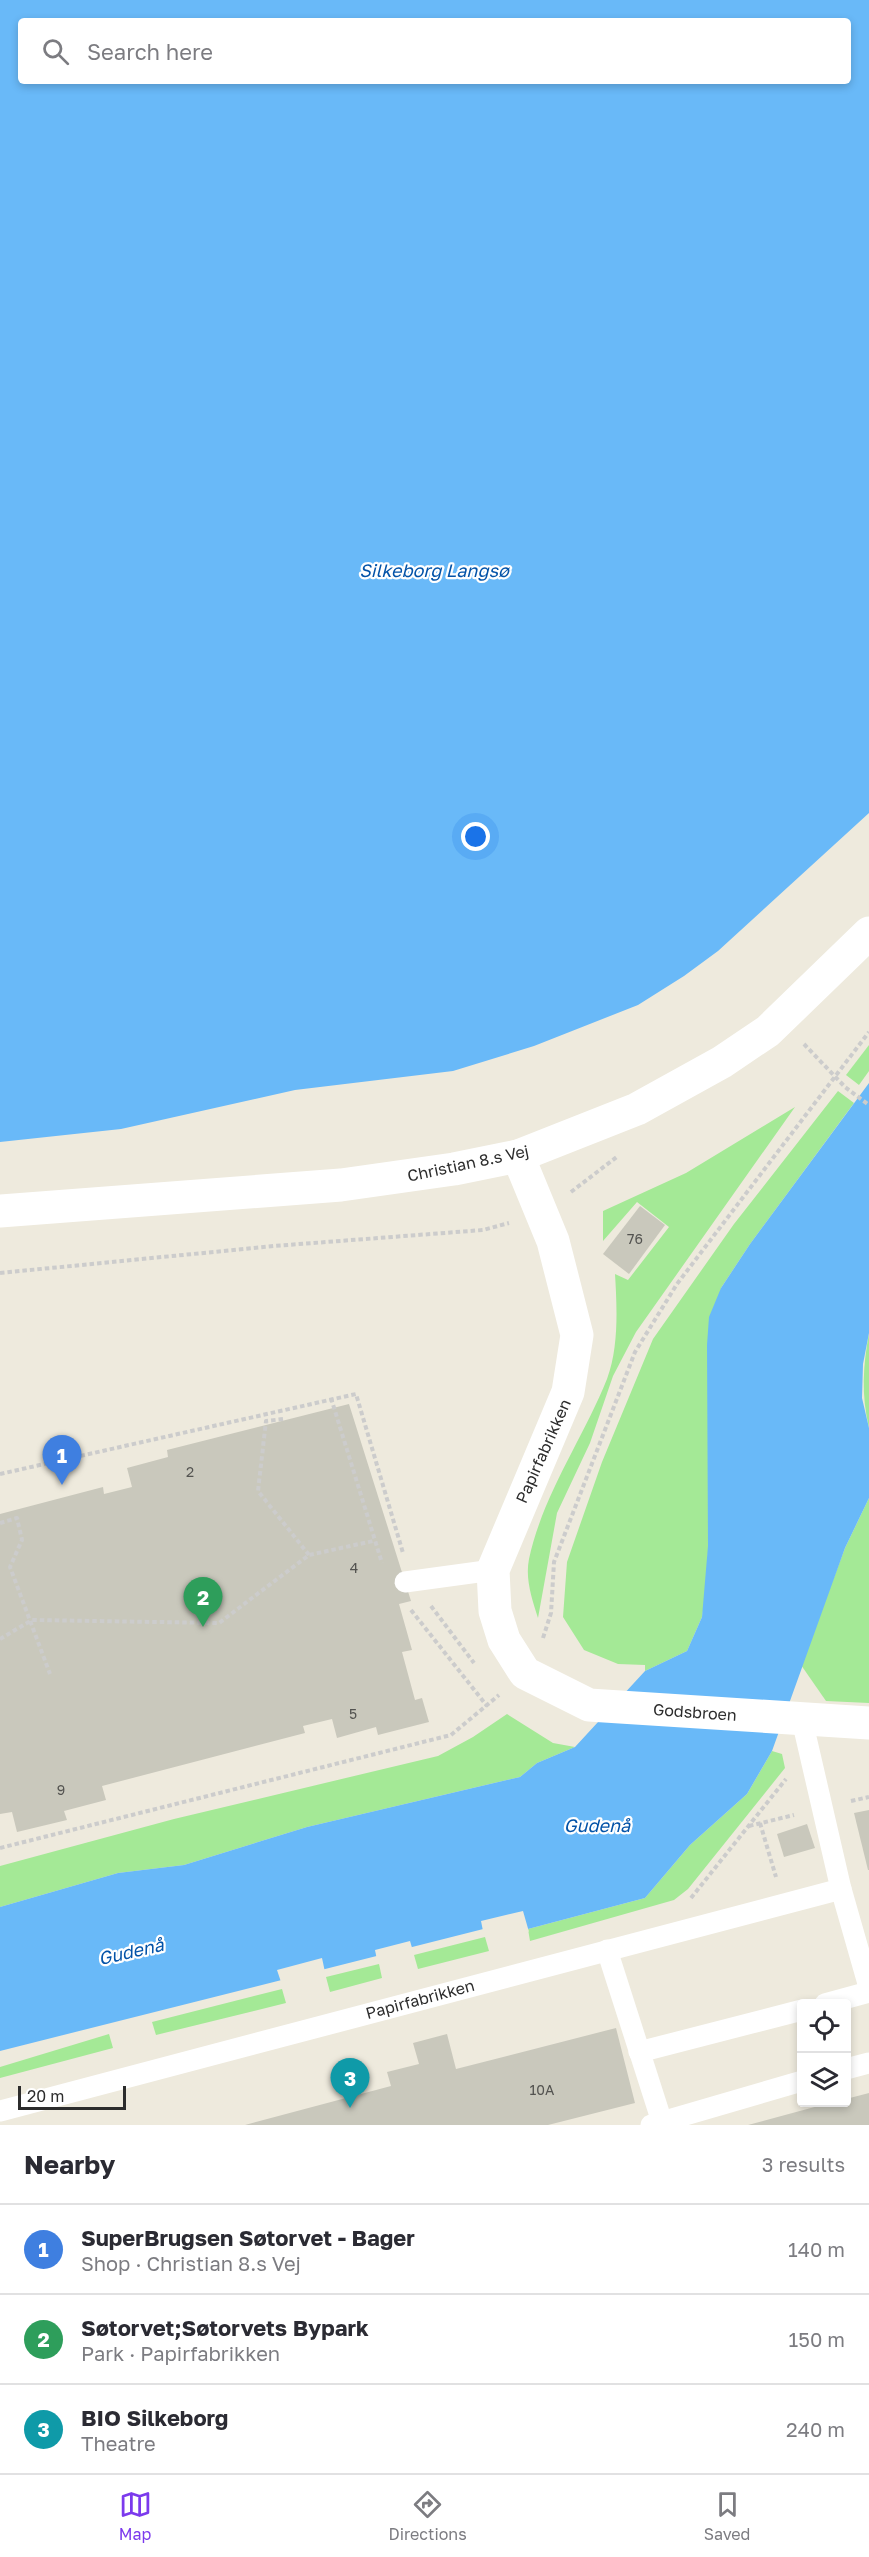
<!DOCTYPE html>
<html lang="en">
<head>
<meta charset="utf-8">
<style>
	body { margin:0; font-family:"Golos Text",sans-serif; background:#f2f2f3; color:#2b2b33 }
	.controls { position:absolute; right:18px; bottom:18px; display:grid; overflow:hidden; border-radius:6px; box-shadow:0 3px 9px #0003 }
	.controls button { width:54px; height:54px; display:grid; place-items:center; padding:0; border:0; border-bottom:2px solid #e1e1e2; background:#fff; color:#2b2b33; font:30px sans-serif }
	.scale { position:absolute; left:18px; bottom:15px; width:108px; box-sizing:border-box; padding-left:6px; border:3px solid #2c2c2c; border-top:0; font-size:16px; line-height:21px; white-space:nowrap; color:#2c2c2c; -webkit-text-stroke:4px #fff; paint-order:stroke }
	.you { position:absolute; left:476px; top:837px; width:21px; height:21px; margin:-15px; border:4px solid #fff; border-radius:50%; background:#1a73e8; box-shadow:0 0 0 9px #1a73e833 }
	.badge { display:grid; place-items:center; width:39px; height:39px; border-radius:50%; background:#7c3aed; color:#fff; font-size:20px; font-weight:700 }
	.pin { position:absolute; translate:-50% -50px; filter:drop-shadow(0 2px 3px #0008) }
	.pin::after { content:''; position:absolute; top:32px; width:21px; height:18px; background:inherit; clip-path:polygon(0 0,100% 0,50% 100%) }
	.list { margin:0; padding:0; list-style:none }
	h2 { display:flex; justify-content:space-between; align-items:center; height:78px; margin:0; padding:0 24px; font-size:26px }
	h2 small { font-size:20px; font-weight:400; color:#7c7c81 }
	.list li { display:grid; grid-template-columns:39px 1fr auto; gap:18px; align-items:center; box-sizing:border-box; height:90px; padding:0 24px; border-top:2px solid #e1e1e2 }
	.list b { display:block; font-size:22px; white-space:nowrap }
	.list p { margin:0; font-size:20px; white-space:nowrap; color:#7c7c81 }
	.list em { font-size:20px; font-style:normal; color:#7c7c81 }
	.icon { flex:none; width:33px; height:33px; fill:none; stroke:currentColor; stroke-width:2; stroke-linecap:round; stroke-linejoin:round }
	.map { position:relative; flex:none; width:869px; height:2125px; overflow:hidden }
	.search { position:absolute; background:#fff; box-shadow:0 3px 9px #0003; left:18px; right:18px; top:18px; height:66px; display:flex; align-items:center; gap:15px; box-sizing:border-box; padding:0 21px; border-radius:6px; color:#7c7c81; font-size:22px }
	.sheet { height:348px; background:#fff }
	nav { display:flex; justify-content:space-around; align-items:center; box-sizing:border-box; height:84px; border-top:2px solid #e1e1e2; background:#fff; font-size:16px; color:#7c7c81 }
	nav a { display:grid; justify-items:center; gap:3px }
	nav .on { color:#7c3aed }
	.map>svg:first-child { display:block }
	.green { fill:#a4e996 }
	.water { fill:#69b9f8; fill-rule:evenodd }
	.pier { fill:#eeeadd }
	.building { fill:#c9c8bc }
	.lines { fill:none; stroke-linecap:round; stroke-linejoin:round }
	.path { stroke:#ccc; stroke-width:4; stroke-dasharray:4.5 3; stroke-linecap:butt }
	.service { stroke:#fff; stroke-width:21 }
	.tertiary { stroke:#fff; stroke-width:33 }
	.labels { text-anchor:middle; stroke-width:4.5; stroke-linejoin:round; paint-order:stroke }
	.number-label { font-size:14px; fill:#535350 }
	.street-label { font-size:16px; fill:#2c2c2c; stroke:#fff }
	.water-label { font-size:18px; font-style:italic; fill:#0353a8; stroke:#fff }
</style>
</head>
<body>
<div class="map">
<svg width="869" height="2125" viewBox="0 0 869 2125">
	<rect width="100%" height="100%" fill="#eeeadd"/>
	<g class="green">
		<polygon points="869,1045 869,1071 859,1085 846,1075"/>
		<polygon points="838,1091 854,1103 750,1244 721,1288 706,1593 702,1617 687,1651 645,1671 645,1665 618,1664 584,1650 563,1617 567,1562 602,1462 653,1339 734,1224"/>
		<path d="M795,1107L636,1332L613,1376L590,1443L557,1513L538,1618C532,1599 525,1579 529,1559C543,1494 583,1439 607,1379C619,1347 617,1307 615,1274L628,1280L669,1227L637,1202L603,1241V1211L686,1173Z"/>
		<path d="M869,1333V1428C861,1394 863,1366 869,1333Z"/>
		<polygon points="869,1498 869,1703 826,1701 801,1665 845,1548"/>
		<polygon points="507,1714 553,1743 575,1747 537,1763 520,1777 307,1827 184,1865 118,1873 0,1907 0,1866 174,1819 438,1756 473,1737"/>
		<polygon points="772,1751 782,1754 785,1768 688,1889 674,1900 530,1941 528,1929 645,1898 690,1845 747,1794"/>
		<polygon points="485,1937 489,1951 418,1969 414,1955"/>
		<polygon points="379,1964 382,1978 330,1992 326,1977"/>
		<polygon points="282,1989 286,2003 156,2035 152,2022"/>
		<polygon points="109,2034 113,2048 0,2078 0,2067"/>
	</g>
	<g class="water">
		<path d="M0,0H869V813L718,951L684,976L638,1005L534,1046L453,1071L295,1090L121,1129L0,1142ZM21,21H848V81H21Z"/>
		<polygon points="869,1083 869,1333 863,1364 862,1398 869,1428 869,1498 845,1548 772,1751 747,1794 690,1845 645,1898 528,1929 519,1920 0,2051 0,1907 118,1873 184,1865 307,1827 520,1777 537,1763 575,1747 645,1671 687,1651 702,1617 708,1546 707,1345 709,1317 721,1288 750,1244"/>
	</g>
	<g class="pier">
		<polygon points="523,1911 529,1932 518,1923 483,1931 481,1921"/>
		<polygon points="410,1941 413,1951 377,1960 375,1950"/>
		<polygon points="322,1958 325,1972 281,1982 277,1970"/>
	</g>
	<g class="building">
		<polygon points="640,1206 665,1225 629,1274 603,1254"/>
		<polygon points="349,1404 411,1601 399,1604 412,1650 402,1652 415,1700 422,1698 429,1722 378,1735 376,1727 337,1738 332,1719 303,1726 305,1733 102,1786 106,1800 64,1811 67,1820 17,1832 12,1812 0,1814 0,1514 103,1487 104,1494 132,1487 127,1468 168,1457 167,1450"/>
		<polygon points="869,1810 869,1870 868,1870 854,1813"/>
		<polygon points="807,1824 815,1848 784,1857 777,1834"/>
		<polygon points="616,2028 635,2103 548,2125 245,2125 391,2086 387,2072 419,2064 413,2043 447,2034 456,2069"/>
		<polygon points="869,2093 869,2125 748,2125 833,2102 846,2102 846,2099"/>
	</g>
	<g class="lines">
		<g class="path">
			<polyline points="804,1044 845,1087 869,1105"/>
			<polyline points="571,1192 618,1156"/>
			<polyline points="0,1273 274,1246 483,1230 509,1223"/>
			<polyline points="331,1398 382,1563"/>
			<polyline points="283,1419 266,1421 258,1491 309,1555"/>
			<polyline points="0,1474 356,1394 403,1553"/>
			<polyline points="0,1523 17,1518 22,1540 10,1567 50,1674"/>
			<polyline points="431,1606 474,1663"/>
			<polyline points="411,1610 487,1706"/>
			<polyline points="543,1638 551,1613 554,1562 635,1352 677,1284 869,1032"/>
			<polyline points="0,1639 32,1620 219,1623 309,1555 373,1541"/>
			<polyline points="851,1801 869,1797"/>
			<polyline points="760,1823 776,1877"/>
			<polyline points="749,1826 794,1815"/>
			<polyline points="0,1848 451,1735 499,1695"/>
			<polyline points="691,1898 786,1779"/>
		</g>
		<g class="service">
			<polyline points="405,1582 493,1570"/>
			<polyline points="802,1720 841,1889 869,1987"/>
			<polyline points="607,1950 662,2122"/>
			<polyline points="825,2004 869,1992"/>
			<polyline points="639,2052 802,2010"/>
			<polyline points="846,2069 869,2063"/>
			<polyline points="0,2111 841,1889"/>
			<polyline points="651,2125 802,2081"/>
		</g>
		<g class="tertiary">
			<polyline points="518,1156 553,1241 577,1335 568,1392 493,1570 495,1611 504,1640 525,1673 589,1705 869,1723"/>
			<polyline points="0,1211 341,1185 454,1169 518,1156 637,1109 722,1062 768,1031 869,933"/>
		</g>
	</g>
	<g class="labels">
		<g class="number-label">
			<text x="635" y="1244">76</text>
			<text x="190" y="1477">2</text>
			<text x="354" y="1573">4</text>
			<text x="353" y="1719">5</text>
			<text x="61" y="1795">9</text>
			<text x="542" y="2095">10A</text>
		</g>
		<g class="street-label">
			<text transform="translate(468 1163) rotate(-12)" y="6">Christian 8.s Vej</text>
			<text transform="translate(543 1451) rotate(-66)" y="6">Papirfabrikken</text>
			<text transform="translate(695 1712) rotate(4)" y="6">Godsbroen</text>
			<text transform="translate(420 1999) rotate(-15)" y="6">Papirfabrikken</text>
		</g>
		<g class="water-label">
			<text x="434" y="577">Silkeborg Langsø</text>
			<text x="597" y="1832">Gudenå</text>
			<text transform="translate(131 1952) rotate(-13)" y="6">Gudenå</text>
		</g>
	</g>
</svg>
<div class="controls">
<button><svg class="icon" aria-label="locate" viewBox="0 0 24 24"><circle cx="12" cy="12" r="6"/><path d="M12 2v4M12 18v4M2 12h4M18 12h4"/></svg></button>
<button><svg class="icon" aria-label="layers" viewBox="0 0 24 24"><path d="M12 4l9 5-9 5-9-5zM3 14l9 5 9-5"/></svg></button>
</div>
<div class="scale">20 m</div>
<div class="you"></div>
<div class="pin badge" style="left:62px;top:1485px;background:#3f7fe0">1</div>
<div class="pin badge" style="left:203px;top:1627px;background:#2e9e5b">2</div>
<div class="pin badge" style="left:350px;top:2108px;background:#0f9aa8">3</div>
<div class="search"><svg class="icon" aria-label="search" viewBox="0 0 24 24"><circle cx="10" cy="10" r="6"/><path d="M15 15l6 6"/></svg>Search here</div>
</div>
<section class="sheet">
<h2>Nearby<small>3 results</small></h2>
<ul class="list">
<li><span class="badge" style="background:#3f7fe0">1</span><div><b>SuperBrugsen Søtorvet - Bager</b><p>Shop · Christian 8.s Vej</p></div><em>140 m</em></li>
<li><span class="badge" style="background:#2e9e5b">2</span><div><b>Søtorvet;Søtorvets Bypark</b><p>Park · Papirfabrikken</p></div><em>150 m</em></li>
<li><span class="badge" style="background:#0f9aa8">3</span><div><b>BIO Silkeborg</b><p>Theatre</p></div><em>240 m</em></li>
</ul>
</section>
<nav>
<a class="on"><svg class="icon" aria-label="map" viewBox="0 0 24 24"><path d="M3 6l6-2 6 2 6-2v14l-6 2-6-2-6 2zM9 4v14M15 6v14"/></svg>Map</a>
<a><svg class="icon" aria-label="directions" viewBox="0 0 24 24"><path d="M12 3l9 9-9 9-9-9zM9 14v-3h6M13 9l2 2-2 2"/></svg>Directions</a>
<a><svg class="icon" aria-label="saved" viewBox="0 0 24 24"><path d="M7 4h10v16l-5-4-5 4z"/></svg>Saved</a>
</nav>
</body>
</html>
